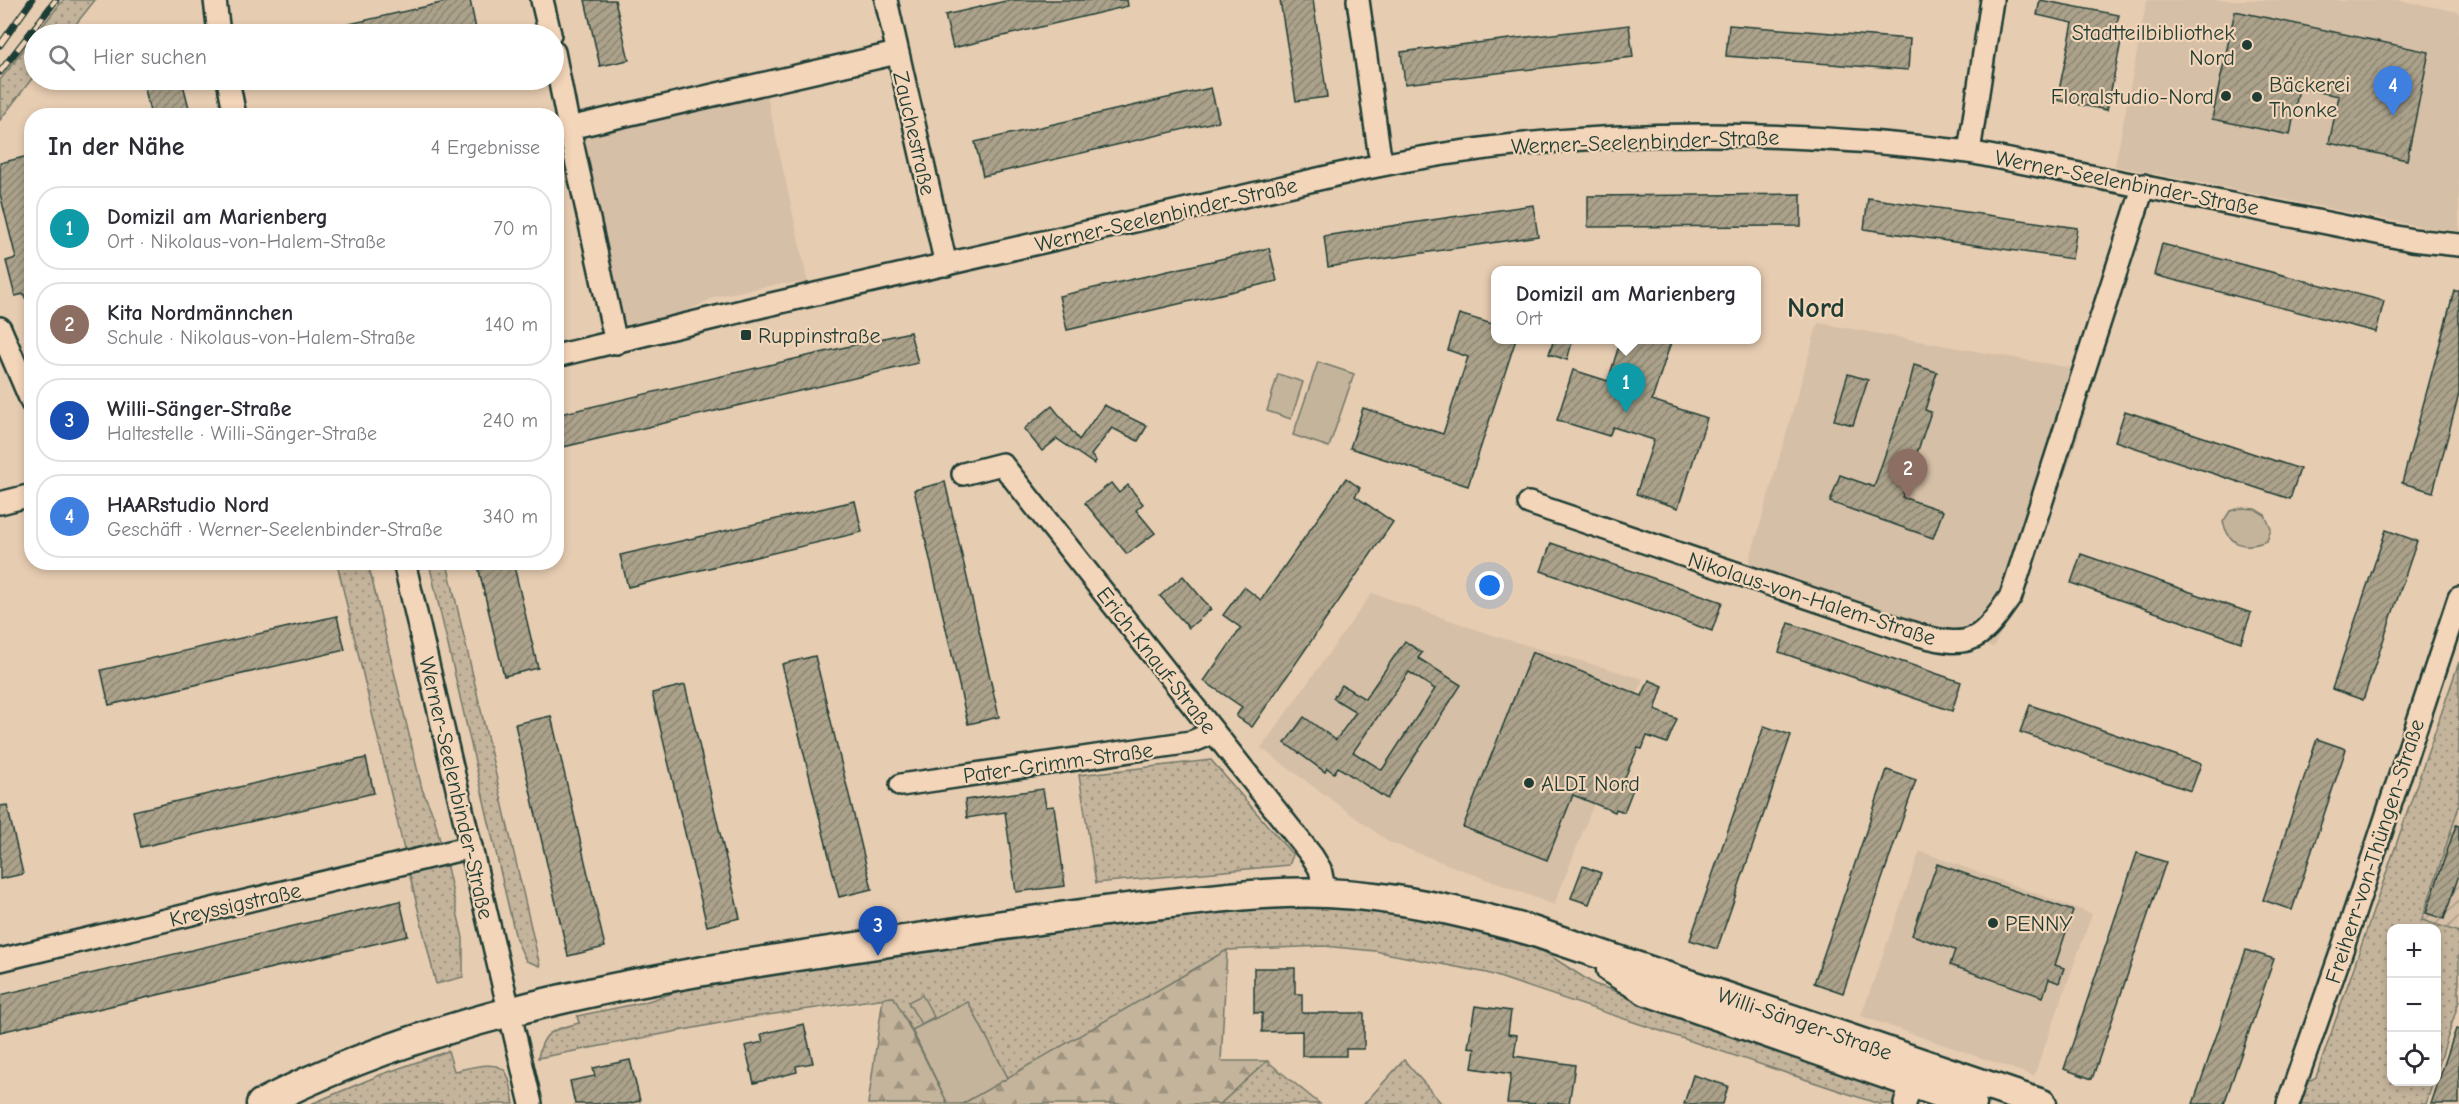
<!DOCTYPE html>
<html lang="de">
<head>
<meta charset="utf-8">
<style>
	body { margin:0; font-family:"Comic Neue",sans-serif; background:#f7f7f7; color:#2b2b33 }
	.controls { position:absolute; right:18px; bottom:18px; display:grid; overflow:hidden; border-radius:12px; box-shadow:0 3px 9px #0003 }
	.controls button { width:54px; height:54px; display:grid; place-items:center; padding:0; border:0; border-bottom:2px solid #e1e1e2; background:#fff; color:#2b2b33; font:30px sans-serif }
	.you { position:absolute; left:1490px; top:586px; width:21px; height:21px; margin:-15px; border:4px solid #fff; border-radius:50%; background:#1a73e8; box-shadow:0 0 0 9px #1a73e833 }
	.badge { display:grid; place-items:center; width:39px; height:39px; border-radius:50%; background:#1f3d34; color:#fff; font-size:20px; font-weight:700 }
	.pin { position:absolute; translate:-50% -50px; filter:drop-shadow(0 2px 3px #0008) }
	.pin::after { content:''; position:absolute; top:32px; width:21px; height:18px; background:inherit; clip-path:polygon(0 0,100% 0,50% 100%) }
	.popup { position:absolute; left:1491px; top:266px; width:270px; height:78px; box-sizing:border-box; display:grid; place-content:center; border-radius:12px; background:#fff; filter:drop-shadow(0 2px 4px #0005); font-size:20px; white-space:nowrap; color:#7c7c81 }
	.popup b { font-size:22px; color:#2b2b33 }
	.popup::after { content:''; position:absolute; left:50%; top:100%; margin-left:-12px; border:12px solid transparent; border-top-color:#fff }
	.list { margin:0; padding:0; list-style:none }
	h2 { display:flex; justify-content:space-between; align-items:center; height:78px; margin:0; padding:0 24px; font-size:26px }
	h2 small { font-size:20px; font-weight:400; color:#7c7c81 }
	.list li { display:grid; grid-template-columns:39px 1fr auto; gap:18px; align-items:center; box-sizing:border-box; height:84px; margin:0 12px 12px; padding:0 12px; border:2px solid #e1e1e2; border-radius:24px }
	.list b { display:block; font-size:22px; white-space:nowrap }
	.list p { margin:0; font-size:20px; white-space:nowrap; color:#7c7c81 }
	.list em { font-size:20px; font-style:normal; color:#7c7c81 }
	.icon { flex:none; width:33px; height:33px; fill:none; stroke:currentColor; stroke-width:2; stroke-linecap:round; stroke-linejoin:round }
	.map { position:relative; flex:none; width:2459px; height:1104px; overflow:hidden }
	.search { position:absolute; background:#fff; box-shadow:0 3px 9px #0003; left:24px; top:24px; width:540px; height:66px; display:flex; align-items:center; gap:15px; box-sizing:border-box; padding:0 21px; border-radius:33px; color:#7c7c81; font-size:22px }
	.panel { position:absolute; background:#fff; box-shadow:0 3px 9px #0003; left:24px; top:108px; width:540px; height:462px; border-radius:24px }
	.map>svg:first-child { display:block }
	.built { fill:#d5bfa6 }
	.industrial { fill:url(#industrial-furrows) }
	.grass { fill:url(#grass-dots); stroke:#727868; stroke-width:1.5 }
	.forest { fill:url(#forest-firs); stroke:#727868; stroke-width:1.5 }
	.park { fill:#c5b49c; stroke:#727868; stroke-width:1.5 }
	.building { fill:url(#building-hatch); stroke:#1f3d34; stroke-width:1.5; fill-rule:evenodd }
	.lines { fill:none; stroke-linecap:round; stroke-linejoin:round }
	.minor-casing { stroke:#1f3d34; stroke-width:26 }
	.secondary-casing { stroke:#1f3d34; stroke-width:33 }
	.minor { stroke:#f3d5b9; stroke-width:21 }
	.secondary { stroke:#f3d5b9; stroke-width:28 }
	.rail-casing { stroke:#1f3d34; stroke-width:7 }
	.rail { stroke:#f3d5b9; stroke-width:4.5; stroke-dasharray:14; stroke-linecap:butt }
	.poi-dot { fill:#1f3d34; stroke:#f3d5b9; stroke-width:2 }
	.labels { text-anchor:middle; stroke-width:4.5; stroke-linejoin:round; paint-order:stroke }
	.poi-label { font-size:22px; fill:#1f3d34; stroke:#f3d5b9; text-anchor:start }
	.street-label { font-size:22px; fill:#1f3d34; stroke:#f3d5b9 }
	.district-label { font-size:28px; font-weight:bold; fill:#1f3d34; stroke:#f3d5b9 }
</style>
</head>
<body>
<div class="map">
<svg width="2459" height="1104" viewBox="0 0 2459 1104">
	<defs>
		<pattern id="industrial-furrows" width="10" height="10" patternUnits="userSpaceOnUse" patternTransform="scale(1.5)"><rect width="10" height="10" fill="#d5bfa6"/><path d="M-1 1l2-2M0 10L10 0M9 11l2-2" fill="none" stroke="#ac9c88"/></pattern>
		<pattern id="grass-dots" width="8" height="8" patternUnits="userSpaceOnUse" patternTransform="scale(1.5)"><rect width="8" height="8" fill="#c5b49c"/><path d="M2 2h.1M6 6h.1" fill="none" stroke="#9f9480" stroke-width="1.8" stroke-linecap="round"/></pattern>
		<pattern id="forest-firs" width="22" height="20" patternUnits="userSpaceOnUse" patternTransform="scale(1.5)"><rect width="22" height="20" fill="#c5b49c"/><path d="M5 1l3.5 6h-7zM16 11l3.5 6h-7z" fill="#9f9480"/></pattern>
		<pattern id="building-hatch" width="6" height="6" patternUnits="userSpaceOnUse" patternTransform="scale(1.5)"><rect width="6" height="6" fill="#aca28b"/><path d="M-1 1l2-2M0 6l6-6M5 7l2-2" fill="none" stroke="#8b8572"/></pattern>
	</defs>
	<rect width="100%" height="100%" fill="#e6ccb1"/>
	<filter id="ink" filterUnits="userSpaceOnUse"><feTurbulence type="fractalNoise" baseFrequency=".0167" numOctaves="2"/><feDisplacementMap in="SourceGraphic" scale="12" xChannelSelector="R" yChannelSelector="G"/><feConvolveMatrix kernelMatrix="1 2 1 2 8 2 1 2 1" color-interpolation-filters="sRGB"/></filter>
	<g filter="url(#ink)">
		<g class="built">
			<polygon points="2147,0 2398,0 2459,12 2459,231 2429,228 2115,166"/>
			<polygon points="765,87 808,283 779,284 717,296 679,315 627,329 580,129"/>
			<polygon points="1818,323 2071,368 2096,376 2077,441 2037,553 1994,647 1954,640 1742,587"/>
			<polygon points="1372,593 1495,636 1643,679 1554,905 1389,842 1261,748"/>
			<polygon points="1920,851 2092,914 2034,1076 1861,1016"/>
		</g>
		<polygon class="industrial" points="2459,806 2459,932 2421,920"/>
		<g class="grass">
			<polygon points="63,0 95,0 68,34 36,34"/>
			<polygon points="34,36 34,76 0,120 0,80"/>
			<polygon points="337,563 368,563 422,789 434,817 441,845 405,854"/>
			<polygon points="429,563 447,563 540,966 526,961 516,939"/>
			<polygon points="2459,662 2459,806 2422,920 2459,932 2459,1001 2437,1071 2436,928 2392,928 2392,1082 2433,1082 2426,1104 2301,1104 2306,1083 2316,1077"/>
			<polygon points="1211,760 1293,855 1289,865 1096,883 1079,775"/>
			<polygon points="446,863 463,938 463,977 436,984 409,872"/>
			<path d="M1277,903L1419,911L1535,946L1594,984L1886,1081L1897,1093L1896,1104H1879L1487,973L1375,951L1324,946L1227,950L1008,1078L968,1002L912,1030L893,997L746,1018L538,1058C543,1030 553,1030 579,1023L577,1016L645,1002L695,986L1067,925Z"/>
			<path d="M448,1051L454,1071C466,1069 495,1059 505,1071C511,1078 512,1094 514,1104H311L380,1075Z"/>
			<polygon points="1404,1060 1442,1104 1364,1104"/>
			<polygon points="1267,1061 1320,1104 1220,1104"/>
		</g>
		<g class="forest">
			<polygon points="1227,950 1221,1061 1267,1061 1220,1104 962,1104"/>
			<polygon points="894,997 948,1104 868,1104 883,998"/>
		</g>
		<g class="park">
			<polygon points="1318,362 1354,374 1329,447 1293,435"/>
			<polygon points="1278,374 1303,382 1291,419 1267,411"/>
			<path d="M2241,508L2255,509L2265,515L2271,529L2267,541C2245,549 2230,547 2223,522L2230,511Z"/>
			<polygon points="922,995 934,1017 921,1024 908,1002"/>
			<polygon points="968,1002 1008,1078 962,1104 948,1104 912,1030"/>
		</g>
		<g class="building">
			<polygon points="454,0 470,0 476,29 451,34 333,34 332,28"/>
			<polygon points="585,0 615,0 629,60 600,66"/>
			<polygon points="1010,0 1127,0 1128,6 953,48 945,15"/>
			<polygon points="1280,0 1313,0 1327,97 1296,101"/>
			<polygon points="2040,0 2119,15 2115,31 2123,32 2107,110 2057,100 2073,23 2037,15"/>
			<polygon points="2235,11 2429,52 2407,160 2329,143 2339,96 2299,88 2290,135 2212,119"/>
			<polygon points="1629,25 1633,57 1405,84 1401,52"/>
			<polygon points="1729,25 1910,39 1908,70 1726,56"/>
			<polygon points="143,80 182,80 191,116 151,116"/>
			<polygon points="1211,88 1219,121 983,176 975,142"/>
			<polygon points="32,155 32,298 25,298 24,294 15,296 6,261 16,258 0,194 0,163"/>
			<polygon points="1801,194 1801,226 1588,227 1588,196"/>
			<polygon points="1868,198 2077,228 2072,259 1864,229"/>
			<polygon points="1533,205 1538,236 1328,267 1324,236"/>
			<polygon points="2162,244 2384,301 2376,332 2154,275"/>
			<polygon points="1269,248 1277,281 1067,330 1059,296"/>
			<polygon points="2454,291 2459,291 2459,394 2433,492 2402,483"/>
			<polygon points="1459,314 1496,325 1496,339 1516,339 1468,486 1350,448 1363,408 1443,434 1468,357 1448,350"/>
			<polygon points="910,332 918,363 559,448 556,435 556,415"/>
			<polygon points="1554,339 1573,339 1567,360 1549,354"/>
			<polygon points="1621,339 1672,339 1652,400 1707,418 1678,508 1636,494 1654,440 1613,427 1609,436 1557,420 1573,370 1608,381"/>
			<polygon points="1914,365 1937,372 1925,410 1931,412 1902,497 1943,511 1933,538 1830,502 1840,475 1874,487 1910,382"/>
			<polygon points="1848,374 1868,380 1853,425 1834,420"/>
			<polygon points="1104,405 1147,426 1138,441 1112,428 1091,455 1096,461 1094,464 1057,439 1042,451 1024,429 1052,406 1079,440"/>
			<polygon points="2125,411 2300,469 2290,499 2115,441"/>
			<polygon points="1346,478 1360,488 1355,496 1393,522 1252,727 1236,716 1242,707 1204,681 1241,628 1223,615 1244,587 1261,600"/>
			<polygon points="945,482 999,717 968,724 914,490"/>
			<polygon points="1111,483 1119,493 1128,485 1143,504 1136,510 1155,533 1127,554 1085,503"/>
			<polygon points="855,501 862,532 628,587 620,555"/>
			<polygon points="2386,530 2417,541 2363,700 2332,689"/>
			<polygon points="1551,543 1722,602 1712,631 1541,571"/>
			<polygon points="2081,554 2251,613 2241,642 2071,583"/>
			<polygon points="477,562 513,562 538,668 504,676"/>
			<polygon points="1183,576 1211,609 1189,628 1160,596"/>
			<polygon points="337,616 345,650 109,705 101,670"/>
			<polygon points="1789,623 1961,682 1952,711 1779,652"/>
			<path d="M1405,641L1422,653L1418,658L1461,685L1387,799L1338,767L1334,773L1327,768L1325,772L1285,743L1304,717L1336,740L1356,712L1333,698L1342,685L1365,699ZM1409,672L1435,689L1382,770L1353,752Z"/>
			<polygon points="1532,652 1642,696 1649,680 1663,686 1655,710 1677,719 1667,743 1647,736 1642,749 1638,748 1622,784 1633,789 1624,812 1616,809 1615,812 1573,795 1547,860 1463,827"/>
			<polygon points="815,656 872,889 839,897 782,664"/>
			<polygon points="685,685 740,918 707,926 652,693"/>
			<polygon points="2030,705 2201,764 2191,791 2020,732"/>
			<polygon points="551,716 605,947 568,956 515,724"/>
			<polygon points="1764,726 1791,735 1717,949 1690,940"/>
			<polygon points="2317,739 2346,749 2292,910 2263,900"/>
			<polygon points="366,758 374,793 141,847 133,811"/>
			<polygon points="1887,770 1916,780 1843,993 1814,983"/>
			<polygon points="1043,789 1046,807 1054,806 1065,886 1016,892 1005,812 967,818 965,800"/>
			<polygon points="7,805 23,874 0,879 0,806"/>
			<polygon points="2456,825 2459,826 2459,875 2444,919 2426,913"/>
			<polygon points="2137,853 2166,862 2092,1079 2064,1069"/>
			<polygon points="1937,864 2073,911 2055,965 2064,968 2059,983 2049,979 2043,997 1950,965 1955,950 1912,935"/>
			<polygon points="1583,866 1601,873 1589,904 1571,898"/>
			<polygon points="400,901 408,936 0,1032 0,995"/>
			<polygon points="2246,950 2274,959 2224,1104 2193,1104"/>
			<polygon points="1254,968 1295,968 1295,994 1302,994 1302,1013 1364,1013 1364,1049 1346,1049 1346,1056 1302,1056 1302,1031 1262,1032 1262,1013 1254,1013"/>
			<polygon points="1475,1006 1511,1011 1508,1034 1517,1035 1514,1056 1575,1065 1569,1104 1548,1102 1548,1104 1507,1103 1511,1074 1472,1068 1475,1048 1468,1047"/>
			<polygon points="804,1024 813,1063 796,1066 797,1072 754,1083 745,1046 763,1042 761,1034"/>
			<polygon points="2456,1029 2459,1030 2459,1104 2431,1104"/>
			<polygon points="630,1060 640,1101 627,1104 575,1104 570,1081 595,1076 593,1068"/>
			<polygon points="1693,1075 1728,1086 1723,1104 1684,1104"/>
		</g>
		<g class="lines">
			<g class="minor-casing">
				<g id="minor">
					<polyline points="215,0 219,34"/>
					<polyline points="542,0 550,34"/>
					<polyline points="886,0 946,265"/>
					<polyline points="1358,0 1379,151 1383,164"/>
					<polyline points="554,52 569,128 897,53"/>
					<polyline points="228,80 235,116"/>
					<polyline points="569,128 616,343"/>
					<polyline points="1969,152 1992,0"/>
					<polyline points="0,328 32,403"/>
					<path d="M556,356L763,306L1362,169C1561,127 1767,127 1969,152L2412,240L2459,245"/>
					<polyline points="963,474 1002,464 1312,856 1320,869 1325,893"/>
					<polyline points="0,503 32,495"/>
					<path d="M1529,503L1919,635C1972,650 1981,640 2011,596L2144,185"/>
					<polyline points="404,562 531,1104"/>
					<polyline points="901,785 1191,742 1213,733"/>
					<polyline points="0,960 471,847"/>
					<polyline points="1905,1104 1911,1082"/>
					<polyline points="2288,1104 2340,956 2459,598"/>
				</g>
			</g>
			<g class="secondary-casing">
				<g id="secondary">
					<polyline points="1611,969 1647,991 1972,1104"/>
					<path d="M261,1104C469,996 722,968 950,933C1030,921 1109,909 1190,901C1235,896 1281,891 1327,893C1397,896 1464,912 1532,931L2042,1104"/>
				</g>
			</g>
			<use href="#minor" class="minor"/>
			<use href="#secondary" class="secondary"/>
			<g class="rail-casing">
				<g id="rail">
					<polyline points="0,45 32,0"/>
					<polyline points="0,72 56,0"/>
				</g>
			</g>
			<use href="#rail" class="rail"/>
		</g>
	</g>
	<g class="poi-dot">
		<circle cx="2247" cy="45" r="6"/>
		<circle cx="2226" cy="96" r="6"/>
		<circle cx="2257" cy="97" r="6"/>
		<rect x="740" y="329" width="12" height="12" rx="3"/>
		<circle cx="1529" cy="783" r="6"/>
		<circle cx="1993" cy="923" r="6"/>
	</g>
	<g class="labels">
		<g class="poi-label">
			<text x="2235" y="40" text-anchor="end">Stadtteilbibliothek<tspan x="2235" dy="25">Nord</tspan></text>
			<text x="2269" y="92">Bäckerei<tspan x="2269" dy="25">Thonke</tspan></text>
			<text x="2214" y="104" text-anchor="end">Floralstudio-Nord</text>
			<text x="758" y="343">Ruppinstraße</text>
			<text x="1541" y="791">ALDI Nord</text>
			<text x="2005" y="931">PENNY</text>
		</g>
		<g class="street-label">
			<text transform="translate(915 133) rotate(77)" y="8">Zauchestraße</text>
			<text transform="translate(1645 141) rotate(-2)" y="8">Werner-Seelenbinder-Straße</text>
			<text transform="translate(2127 182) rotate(11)" y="8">Werner-Seelenbinder-Straße</text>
			<text transform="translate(1166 214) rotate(-13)" y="8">Werner-Seelenbinder-Straße</text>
			<text transform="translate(1812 598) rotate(18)" y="8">Nikolaus-von-Halem-Straße</text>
			<text transform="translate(1157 660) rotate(52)" y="8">Erich-Knauf-Straße</text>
			<text transform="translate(1058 762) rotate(-8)" y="8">Pater-Grimm-Straße</text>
			<text transform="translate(457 788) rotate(77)" y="8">Werner-Seelenbinder-Straße</text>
			<text transform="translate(2374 851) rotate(-72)" y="8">Freiherr-von-Thüngen-Straße</text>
			<text transform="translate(235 904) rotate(-13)" y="8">Kreyssigstraße</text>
			<text transform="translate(1805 1023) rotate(19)" y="8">Willi-Sänger-Straße</text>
		</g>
		<g class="district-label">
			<text x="1816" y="317">Nord</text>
		</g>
	</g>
</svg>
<div class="controls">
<button>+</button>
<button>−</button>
<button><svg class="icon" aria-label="locate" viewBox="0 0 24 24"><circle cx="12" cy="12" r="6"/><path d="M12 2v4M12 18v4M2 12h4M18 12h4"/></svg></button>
</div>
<div class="you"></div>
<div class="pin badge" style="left:1626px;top:413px;background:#0f9aa8">1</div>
<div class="popup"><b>Domizil am Marienberg</b>Ort</div>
<div class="pin badge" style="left:1908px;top:499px;background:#8d6e63">2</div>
<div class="pin badge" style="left:878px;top:956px;background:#1a4fb4">3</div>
<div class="pin badge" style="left:2393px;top:116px;background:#3f7fe0">4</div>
<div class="search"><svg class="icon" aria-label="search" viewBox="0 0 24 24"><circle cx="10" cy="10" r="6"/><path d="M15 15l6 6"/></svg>Hier suchen</div>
<section class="panel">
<h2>In der Nähe<small>4 Ergebnisse</small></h2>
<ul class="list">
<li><span class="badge" style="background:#0f9aa8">1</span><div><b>Domizil am Marienberg</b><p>Ort · Nikolaus-von-Halem-Straße</p></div><em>70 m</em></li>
<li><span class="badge" style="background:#8d6e63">2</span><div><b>Kita Nordmännchen</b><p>Schule · Nikolaus-von-Halem-Straße</p></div><em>140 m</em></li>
<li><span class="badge" style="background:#1a4fb4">3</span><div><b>Willi-Sänger-Straße</b><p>Haltestelle · Willi-Sänger-Straße</p></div><em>240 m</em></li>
<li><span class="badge" style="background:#3f7fe0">4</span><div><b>HAARstudio Nord</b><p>Geschäft · Werner-Seelenbinder-Straße</p></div><em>340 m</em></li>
</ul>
</section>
</div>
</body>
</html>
